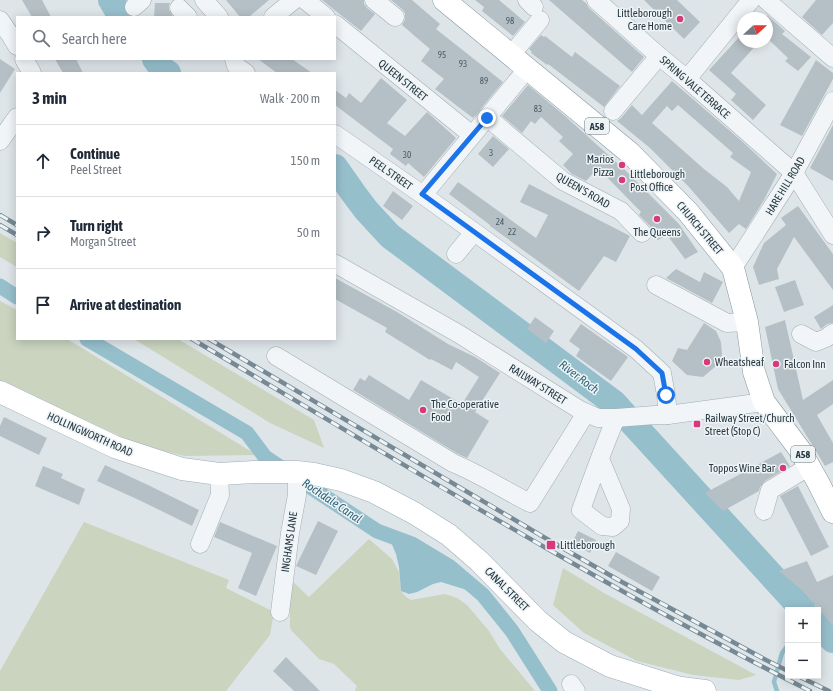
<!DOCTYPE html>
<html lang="en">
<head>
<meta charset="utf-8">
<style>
	body { margin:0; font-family:"Asap Condensed",sans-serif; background:#f2f2f3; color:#1f2937 }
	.controls { position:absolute; right:12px; bottom:12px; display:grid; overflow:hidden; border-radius:0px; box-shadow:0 2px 10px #0003 }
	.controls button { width:36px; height:36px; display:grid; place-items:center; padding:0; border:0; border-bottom:1px solid #e0e1e3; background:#fff; color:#1f2937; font:20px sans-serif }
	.compass { position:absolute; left:737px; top:12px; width:36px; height:36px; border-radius:50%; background:#fff; box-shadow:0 2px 10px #0003; rotate:69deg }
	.stop { position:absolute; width:12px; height:12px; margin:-9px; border:3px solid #1a73e8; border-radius:50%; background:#fff }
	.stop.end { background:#1a73e8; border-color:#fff; box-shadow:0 1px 4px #0008 }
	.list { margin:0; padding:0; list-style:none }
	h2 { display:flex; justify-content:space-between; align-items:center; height:52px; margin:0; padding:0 16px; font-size:17px }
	h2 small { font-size:13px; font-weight:400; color:#747a83 }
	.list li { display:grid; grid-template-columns:26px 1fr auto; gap:12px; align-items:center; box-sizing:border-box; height:72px; padding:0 16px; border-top:1px solid #e0e1e3 }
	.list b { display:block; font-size:15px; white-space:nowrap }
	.list p { margin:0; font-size:13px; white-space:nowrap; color:#747a83 }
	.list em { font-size:13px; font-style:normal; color:#747a83 }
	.icon { flex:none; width:22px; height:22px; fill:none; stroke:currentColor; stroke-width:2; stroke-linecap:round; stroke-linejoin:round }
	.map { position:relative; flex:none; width:833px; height:691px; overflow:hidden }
	.search { position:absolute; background:#fff; box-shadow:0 2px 10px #0003; left:16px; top:16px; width:320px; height:44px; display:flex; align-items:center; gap:10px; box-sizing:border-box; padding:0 14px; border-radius:0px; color:#747a83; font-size:15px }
	.panel { position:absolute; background:#fff; box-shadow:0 2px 10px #0003; left:16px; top:72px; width:320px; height:268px; border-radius:0px }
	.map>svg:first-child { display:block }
	.green { fill:#cad4bf }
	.water { fill:#96bfcc }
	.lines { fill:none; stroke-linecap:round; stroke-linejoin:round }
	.stream { stroke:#96bfcc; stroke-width:4.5 }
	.canal { stroke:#96bfcc; stroke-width:15 }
	.river { stroke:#96bfcc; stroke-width:26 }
	.building { fill:#b5c0c6; fill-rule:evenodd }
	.minor-casing { stroke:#a3adb3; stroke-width:19 }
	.major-casing { stroke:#9dadb6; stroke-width:23 }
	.highway-casing { stroke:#8597a1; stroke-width:23 }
	.minor { stroke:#f1f5f7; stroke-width:18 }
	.major { stroke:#fff; stroke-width:22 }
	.highway { stroke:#fff; stroke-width:22 }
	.rail-casing { stroke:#778994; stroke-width:4.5 }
	.rail { stroke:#eef4f6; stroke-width:3; stroke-dasharray:9; stroke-linecap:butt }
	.route { stroke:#1a73e8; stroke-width:5 }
	.poi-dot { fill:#d8397b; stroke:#eef4f6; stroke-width:1.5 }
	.labels { text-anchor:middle; stroke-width:3; stroke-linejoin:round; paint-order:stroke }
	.number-label { font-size:9px; fill:#4a5962 }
	.shield { fill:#eef4f6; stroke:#627077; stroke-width:1 }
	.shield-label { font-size:10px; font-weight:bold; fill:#263741 }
	.poi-label { font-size:11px; fill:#263741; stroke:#eef4f6; text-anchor:start }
	.street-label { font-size:11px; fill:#263741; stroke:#eef4f6 }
	.water-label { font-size:12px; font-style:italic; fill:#2d6378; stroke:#eef4f6 }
</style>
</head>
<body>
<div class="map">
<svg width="833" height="691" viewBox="0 0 833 691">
	<rect width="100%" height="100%" fill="#dee5e9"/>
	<g class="green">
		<polygon points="0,233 17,243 17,267 0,257"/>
		<polygon points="0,301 17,310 17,339 67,339 257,455 185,456 142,446 0,382"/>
		<polygon points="134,339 178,339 314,420 324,448 270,423"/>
		<polygon points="84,522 229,580 226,588 274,612 270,635 226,691 0,691 0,671"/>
		<polygon points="369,539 392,559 399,572 401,591 406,597 411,600 445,594 457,598 467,605 489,631 500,649 535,691 355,691 355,690 357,686 334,664 319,659 291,630 290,627 290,579 309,597"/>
		<polygon points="563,568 604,593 756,675 739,680 693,675 637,661 584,633 553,605"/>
	</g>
	<polygon class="water" points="388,535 412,544 450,567 483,595 441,582 433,584 417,592 409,594 401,591 399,567 396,554"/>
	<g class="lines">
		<polyline class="stream" points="777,691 774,682 782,653 788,645"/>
		<g class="canal">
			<polyline points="0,286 17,297"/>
			<polyline points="87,339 247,433 265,457 377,531 412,544 450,567 483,595 512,631 550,691"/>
		</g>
		<g class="river">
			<polyline points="111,0 121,17"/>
			<polyline points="155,59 165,72 168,73"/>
			<polyline points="335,167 354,194 366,210 390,236 614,403 803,610"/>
			<polyline points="818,625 833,640"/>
		</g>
	</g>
	<g class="building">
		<polygon points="22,0 42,0 51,17 32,17"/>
		<polygon points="226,0 269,0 249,17 240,17"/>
		<polygon points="322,0 364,0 364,4 367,8 375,14 361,31"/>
		<polygon points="391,0 412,0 440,24 436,29 503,82 473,118 435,89 444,79 421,61 430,49 402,25 405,19 405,13 402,9"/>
		<polygon points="475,0 499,0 525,22 513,36 482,11 484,7"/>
		<polygon points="549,0 582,0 586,3 589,8 644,57 632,72"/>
		<polygon points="644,0 677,0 700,22 684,39"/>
		<polygon points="816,0 833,0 833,23 822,35 802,17"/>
		<polygon points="155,3 170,3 169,6 169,10 173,17 154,17"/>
		<polygon points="767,15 785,31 782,34 811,57 798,71 785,61 788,58 767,38"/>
		<polygon points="743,33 743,42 759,42 731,73 766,105 753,120 731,100 736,94 709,70"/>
		<polygon points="541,35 544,37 545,36 572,57 575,52 620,86 604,107 548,64 547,65 531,53 532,52 529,49"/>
		<polygon points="0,59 15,69 0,93"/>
		<polygon points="55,59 76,59 83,73 63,73"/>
		<polygon points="258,59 292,59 312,73 277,73"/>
		<polygon points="816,60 833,73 833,79 802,136 780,125"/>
		<polygon points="381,78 407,100 387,123 405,136 427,112 456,138 424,177 408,163 406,166 390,154 393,149 335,105 335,90 346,98 349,93 361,103"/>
		<path d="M672,81L744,143L777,174L764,200L746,229L739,224L729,233L688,186L650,148L617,121L621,118L632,105L642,115ZM678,105L733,153L730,157L751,172L739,201L727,187L704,169L652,123L667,106L672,111Z"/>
		<polygon points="528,85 565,116 624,169 679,224 698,252 685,259 667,235 658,240 652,235 652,230 650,226 639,215 641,212 598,168 586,181 572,174 563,165 573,154 559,141 563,137 541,117 535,124 531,121 522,133 502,116"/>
		<polygon points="833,125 833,181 810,168"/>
		<polygon points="493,136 509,149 493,167 478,154"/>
		<polygon points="458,182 536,238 548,215 520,202 529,184 630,236 616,262 604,256 579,291 490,226 490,225 449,194"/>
		<polygon points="393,191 413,206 402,220 383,206"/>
		<polygon points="798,206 833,254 833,290 794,237 777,269 779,279 759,285 753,267 764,243 786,225 781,218"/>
		<polygon points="676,269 700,282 704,272 723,282 712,303 666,278"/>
		<polygon points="335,278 397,312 448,344 475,357 500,373 475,412 489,421 467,458 458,454 353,390 360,378 365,381 369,375 409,400 421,380 462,404 479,377 456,362 452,370 431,359 430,360 385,332 387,328 335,299"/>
		<polygon points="795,280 804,305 784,312 775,287"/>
		<polygon points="833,305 833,323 827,324 821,329 814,317"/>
		<polygon points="535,317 554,331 546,343 527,329"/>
		<polygon points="785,320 803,400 833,380 833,404 817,415 833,443 833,462 825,466 778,389 765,327"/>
		<polygon points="704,323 716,331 721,342 722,355 716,366 703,377 687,375 672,361 678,348 687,350"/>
		<polygon points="581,324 628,357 611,381 576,356 580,349 569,341"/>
		<polygon points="4,417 47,438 39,455 0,436 0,426"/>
		<polygon points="781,452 790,466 765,481 760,487 759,491 723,511 705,493"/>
		<polygon points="105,465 148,485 199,510 192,526 141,501 97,481"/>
		<polygon points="43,466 63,474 61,478 85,489 79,505 35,486"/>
		<polygon points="798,486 829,547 811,556 780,496"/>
		<polygon points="318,521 338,531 316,575 296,566"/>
		<polygon points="220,522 277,546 256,596 238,588 252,553 214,537"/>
		<polygon points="578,531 596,540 590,553 572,543"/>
		<polygon points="616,552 660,577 652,591 608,566"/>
		<polygon points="807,561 817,582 833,575 833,626 803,591 779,571"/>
		<polygon points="286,657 320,691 294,691 273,671"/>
	</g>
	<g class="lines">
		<g class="minor-casing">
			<g id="minor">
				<polyline points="204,0 219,17"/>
				<polyline points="305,0 326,17"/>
				<polyline points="374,0 395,17"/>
				<polyline points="527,0 534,7"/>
				<polyline points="596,0 659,56 687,79 794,173 833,235"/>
				<polyline points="766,0 833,58"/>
				<polyline points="134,7 142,0"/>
				<polyline points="179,8 188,17"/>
				<polyline points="273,17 294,0"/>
				<polyline points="0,20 11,36 17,46"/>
				<polyline points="335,24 472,135"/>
				<polyline points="511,55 540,20"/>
				<polyline points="24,59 32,73"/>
				<polyline points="234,59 236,66 246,73"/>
				<polyline points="687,79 751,0"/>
				<polyline points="613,111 659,56"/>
				<polyline points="487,117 563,181 621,211 642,233"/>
				<polyline points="335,134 423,195 636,349 662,373 666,395 668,415"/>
				<polyline points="0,141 17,117"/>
				<polyline points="423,195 527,69"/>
				<polyline points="456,254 474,232"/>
				<polyline points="336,264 459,334 580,410 598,418 616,418 655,415 668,415 764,402"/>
				<polyline points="733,268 794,173 833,101"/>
				<polyline points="656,285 727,323 747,322"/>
				<polyline points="801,334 816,342 826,338 833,333"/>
				<path d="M276,356L453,463C480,474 504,490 530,503L586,413"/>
				<path d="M600,459L621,509L620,521L613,527L602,526L581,510C592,479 603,448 616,418"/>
				<polyline points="764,511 770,490 810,466"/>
				<polyline points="200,544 220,495 219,474"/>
				<polyline points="280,612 290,533 297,495 297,472"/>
				<polyline points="571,684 576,691"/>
			</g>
		</g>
		<g class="major-casing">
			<polyline id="major" points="0,392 115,447 182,469 219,474 254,472 297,472 314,474 341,480 374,492 414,513 449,535 479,561 538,621 564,642 610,666 670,685 681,688 705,691"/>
		</g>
		<g class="highway-casing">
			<polyline id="highway" points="444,0 630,153 688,212 733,268 747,322 754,372 764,402 800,450 819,484 833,512"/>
		</g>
		<use href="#minor" class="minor"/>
		<use href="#major" class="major"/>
		<use href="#highway" class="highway"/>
		<g class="rail-casing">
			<g id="rail">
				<polyline points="0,215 17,225"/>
				<polyline points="0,225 17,235"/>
				<path d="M192,339C396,460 598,584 810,691"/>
				<polyline points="209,339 552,542 622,582 766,660 788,671"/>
				<polyline points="798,676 829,691"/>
			</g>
		</g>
		<use href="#rail" class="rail"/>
	</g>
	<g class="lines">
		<polyline class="route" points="487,118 422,194 636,349 662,373 666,395"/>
	</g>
	<g class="poi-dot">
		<circle cx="680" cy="19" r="4"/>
		<circle cx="622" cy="165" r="4"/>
		<circle cx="622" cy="180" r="4"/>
		<circle cx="657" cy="219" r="4"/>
		<circle cx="707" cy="362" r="4"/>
		<circle cx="776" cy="364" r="4"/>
		<circle cx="423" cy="410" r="4"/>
		<rect x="693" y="420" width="8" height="8" rx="2"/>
		<circle cx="783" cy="468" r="4"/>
		<rect x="546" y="540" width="10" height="10" rx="2"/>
	</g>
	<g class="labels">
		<g class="number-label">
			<text x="510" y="24">98</text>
			<text x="442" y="58">95</text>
			<text x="463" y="67">93</text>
			<text x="484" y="84">89</text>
			<text x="538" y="112">83</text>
			<text x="491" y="156">3</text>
			<text x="407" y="158">30</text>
			<text x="500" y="225">24</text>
			<text x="512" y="235">22</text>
		</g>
		<g class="shield">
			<rect x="585" y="118" width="24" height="16" rx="3"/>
			<rect x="791" y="446" width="24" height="16" rx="3"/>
		</g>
		<g class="shield-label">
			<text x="597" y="130">A58</text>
			<text x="803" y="458">A58</text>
		</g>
		<g class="poi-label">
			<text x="672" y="17" text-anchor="end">Littleborough<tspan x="672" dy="13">Care Home</tspan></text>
			<text x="614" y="163" text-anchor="end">Marios<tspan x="614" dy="13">Pizza</tspan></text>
			<text x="630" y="178">Littleborough<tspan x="630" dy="13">Post Office</tspan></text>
			<text x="657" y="236" text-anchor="middle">The Queens</text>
			<text x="715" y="366">Wheatsheaf</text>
			<text x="784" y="368">Falcon Inn</text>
			<text x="431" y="408">The Co-operative<tspan x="431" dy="13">Food</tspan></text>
			<text x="705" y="422">Railway Street/Church<tspan x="705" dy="13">Street (Stop C)</tspan></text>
			<text x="775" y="472" text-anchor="end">Toppos Wine Bar</text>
			<text x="560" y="549">Littleborough</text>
		</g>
		<g class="street-label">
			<text transform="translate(403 80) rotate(39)" y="4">QUEEN STREET</text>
			<text transform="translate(695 87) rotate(41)" y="4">SPRING VALE TERRACE</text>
			<text transform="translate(391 173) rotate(35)" y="4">PEEL STREET</text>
			<text transform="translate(785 186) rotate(-59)" y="4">HARE HILL ROAD</text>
			<text transform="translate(583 190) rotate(30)" y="4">QUEEN'S ROAD</text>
			<text transform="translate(700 228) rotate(50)" y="4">CHURCH STREET</text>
			<text transform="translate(538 384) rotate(32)" y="4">RAILWAY STREET</text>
			<text transform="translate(90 434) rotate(24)" y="4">HOLLINGWORTH ROAD</text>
			<text transform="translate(289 542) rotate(-82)" y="4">INGHAMS LANE</text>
			<text transform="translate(507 589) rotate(45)" y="4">CANAL STREET</text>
		</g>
		<g class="water-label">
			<text transform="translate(579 377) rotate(37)" y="4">River Roch</text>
			<text transform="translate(332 501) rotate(34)" y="4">Rochdale Canal</text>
		</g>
	</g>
</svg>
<div class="controls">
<button>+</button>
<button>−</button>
</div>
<svg class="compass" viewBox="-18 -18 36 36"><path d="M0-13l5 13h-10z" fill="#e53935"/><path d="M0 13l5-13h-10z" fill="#747a83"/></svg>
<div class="stop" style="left:666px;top:395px"></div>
<div class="stop end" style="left:487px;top:118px"></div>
<div class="search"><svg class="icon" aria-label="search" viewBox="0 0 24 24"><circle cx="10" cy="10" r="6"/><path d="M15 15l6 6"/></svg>Search here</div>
<section class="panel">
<h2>3 min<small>Walk · 200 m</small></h2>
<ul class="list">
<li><svg class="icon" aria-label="ahead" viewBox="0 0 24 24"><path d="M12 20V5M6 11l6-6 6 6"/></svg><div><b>Continue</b><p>Peel Street</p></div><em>150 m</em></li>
<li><svg class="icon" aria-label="right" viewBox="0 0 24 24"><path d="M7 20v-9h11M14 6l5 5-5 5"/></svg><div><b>Turn right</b><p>Morgan Street</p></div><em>50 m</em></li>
<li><svg class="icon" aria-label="arrive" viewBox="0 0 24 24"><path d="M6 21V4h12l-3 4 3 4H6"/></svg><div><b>Arrive at destination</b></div></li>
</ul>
</section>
</div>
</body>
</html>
